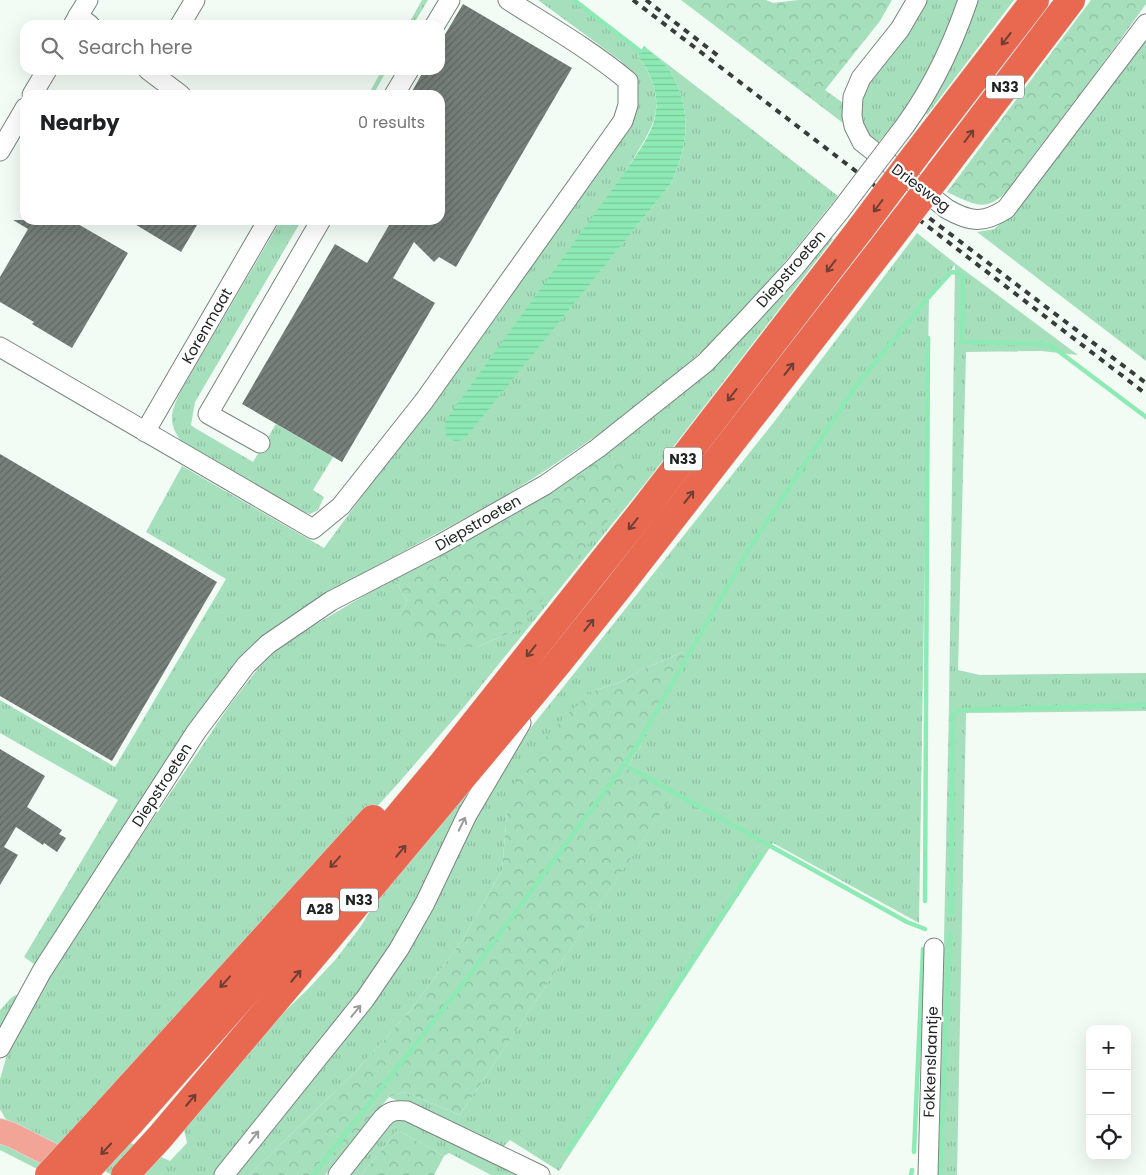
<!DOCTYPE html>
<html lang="en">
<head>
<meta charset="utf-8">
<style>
	body { margin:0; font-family:Poppins,sans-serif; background:#f6f6f6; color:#202124 }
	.controls { position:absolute; right:15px; bottom:15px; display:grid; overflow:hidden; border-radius:10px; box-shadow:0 5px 20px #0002 }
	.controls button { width:45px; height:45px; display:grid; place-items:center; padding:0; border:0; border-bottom:1px solid #e0e0e0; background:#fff; color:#202124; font:25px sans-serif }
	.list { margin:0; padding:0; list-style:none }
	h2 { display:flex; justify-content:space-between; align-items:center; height:65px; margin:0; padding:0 20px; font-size:21px }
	h2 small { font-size:16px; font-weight:400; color:#757577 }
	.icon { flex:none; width:28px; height:28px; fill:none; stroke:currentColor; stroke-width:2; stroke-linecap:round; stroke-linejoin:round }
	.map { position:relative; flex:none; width:1146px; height:1175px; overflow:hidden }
	.search { position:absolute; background:#fff; box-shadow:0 5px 20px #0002; left:20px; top:20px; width:425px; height:55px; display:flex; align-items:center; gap:12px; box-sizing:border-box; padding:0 18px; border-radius:15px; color:#757577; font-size:19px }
	.panel { position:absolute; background:#fff; box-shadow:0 5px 20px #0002; left:20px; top:90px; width:425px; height:135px; border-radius:15px }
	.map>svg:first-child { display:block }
	.grass { fill:url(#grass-tufts) }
	.forest { fill:url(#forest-crowns) }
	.water { fill:url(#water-rules) }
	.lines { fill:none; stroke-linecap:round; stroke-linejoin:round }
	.stream { stroke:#8eeab4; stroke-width:4.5 }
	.building { fill:url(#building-hatch) }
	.minor-casing { stroke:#7a847e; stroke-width:21 }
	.major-casing { stroke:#d7d7d7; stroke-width:26 }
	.highway-casing { stroke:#d7d7d7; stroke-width:29 }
	.minor { stroke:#fff; stroke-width:19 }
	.major { stroke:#f2a596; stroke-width:24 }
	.highway { stroke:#e96950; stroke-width:28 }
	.rail { stroke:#383c3a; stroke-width:4; stroke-dasharray:6 6; stroke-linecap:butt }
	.minor-bridge-casing { stroke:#7a847e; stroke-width:21; stroke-linecap:butt }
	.highway-bridge-casing { stroke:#d7d7d7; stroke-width:29; stroke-linecap:butt }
	.minor-bridge { stroke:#fff; stroke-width:19 }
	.highway-bridge { stroke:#e96950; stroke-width:28 }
	.oneway { stroke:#703f34 }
	.oneway2 { stroke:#9a9c9b }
	.labels { text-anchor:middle; stroke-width:4.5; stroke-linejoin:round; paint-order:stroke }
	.shield { fill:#fff; stroke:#626564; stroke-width:1 }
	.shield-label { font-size:14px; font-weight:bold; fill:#1f2321 }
	.street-label { font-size:15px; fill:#1f2321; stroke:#fff }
</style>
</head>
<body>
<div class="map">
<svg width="1146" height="1175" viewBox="0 0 1146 1175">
	<defs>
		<pattern id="grass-tufts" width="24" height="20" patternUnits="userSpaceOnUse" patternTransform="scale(1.25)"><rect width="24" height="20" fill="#a6dfbc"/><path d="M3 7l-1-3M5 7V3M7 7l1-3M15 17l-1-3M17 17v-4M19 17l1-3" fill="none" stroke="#8ebfa1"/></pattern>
		<pattern id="forest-crowns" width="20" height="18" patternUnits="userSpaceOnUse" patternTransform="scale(1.25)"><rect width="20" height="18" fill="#a6dfbc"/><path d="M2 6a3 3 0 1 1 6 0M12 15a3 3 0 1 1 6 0" fill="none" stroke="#8ebfa1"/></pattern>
		<pattern id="water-rules" width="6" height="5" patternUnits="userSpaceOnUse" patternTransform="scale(1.25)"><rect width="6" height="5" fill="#8eeab4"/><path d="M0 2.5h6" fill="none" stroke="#7ac89a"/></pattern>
		<pattern id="building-hatch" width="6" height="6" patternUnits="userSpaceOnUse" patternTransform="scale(1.25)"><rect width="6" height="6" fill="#767f79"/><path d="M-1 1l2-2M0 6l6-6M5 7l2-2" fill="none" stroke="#606863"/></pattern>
	</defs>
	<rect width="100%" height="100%" fill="#f2fcf5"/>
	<g class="grass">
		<polygon points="422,0 428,0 413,25 408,25"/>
		<path d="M538,0H574L640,51L637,56C651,70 661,99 654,119C652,126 648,134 644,141L462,440L670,185C685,154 692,121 678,87C675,81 672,72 667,67C661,59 651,53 644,46L838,196L763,289L735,321L669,381L626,416L543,472L502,498L323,595L276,626L237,660L198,713L37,966L24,957L118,800L0,733V700L115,767L226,579L146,532L182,466L324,548L501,307L632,123C644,97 638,82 621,61Z"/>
		<path d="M924,0H959C935,56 917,102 874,147L861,130L859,98Z"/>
		<path d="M978,0H1014L927,115L926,113C946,76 966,40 978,0Z"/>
		<polygon points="1146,36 1146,361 977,232 994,229 1021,206"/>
		<polygon points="382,70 387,70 373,95 368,95"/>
		<path d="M283,220H296L300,223L195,402L191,425L195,428L253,462L276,424L333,457L313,490L324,497L318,510L310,514L295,509L185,446C167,424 169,414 182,389L278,225Z"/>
		<polygon points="917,233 956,264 1078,355 1041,351 966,352 958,670 980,675 1146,673 1146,711 966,713 957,1175 939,1175 949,704 955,265 929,296 919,923 773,843 559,1171 510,1140 503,1147 389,1097 404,1092 460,1115 676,790 629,764 640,747 683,652 643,669 621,682 590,692 507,812 502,870 463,939 410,1011 353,1074 249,1175 229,1175 310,1077 497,777 529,730 774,422"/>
		<polygon points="830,237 833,239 647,481 464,707 395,787 85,1122 170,1161 187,1143 184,1129 275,1021 309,988 336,959 361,926 374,904 484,772 376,977 218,1175 112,1175 14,1126 5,1118 0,1109 0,1079 7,1055 26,1015 40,989 97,902 229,706 256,671 279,646 394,578 407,601 403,612 451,647 477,647 517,630 624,458 599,455 660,412 690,387"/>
		<path d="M16,995L18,997L0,1032V1010C6,1005 9,998 16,995Z"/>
		<polygon points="391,1120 406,1120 518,1175 491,1175 449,1153 444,1156 398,1130 361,1175 347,1175"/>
		<polygon points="0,1140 73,1175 49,1175 0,1150"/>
	</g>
	<g class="forest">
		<polygon points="681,0 766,0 773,3 798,0 892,0 880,21 825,90 846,105 847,126"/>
		<path d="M1091,0H1146V4L1018,181C988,211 984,210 947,192Z"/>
		<path d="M599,455C623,458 632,454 644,478L517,630L477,647H451L413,635L399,623L407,601L394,578Z"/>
		<polygon points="694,650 640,747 629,764 677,789 460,1115 404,1092 389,1097 325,1175 249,1175 353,1074 410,1011 463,939 502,870 507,812 521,767 551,731 590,692 621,682 643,669 683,652"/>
		<polygon points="398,1130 444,1156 434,1175 361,1175"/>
	</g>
	<path class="water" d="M644,46C651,53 661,59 667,67C672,72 675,81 678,87C692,121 685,154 670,185L466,437L462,440L455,441L446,436L445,421L627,169C637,153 651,136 655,117C660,97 651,70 637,56Z"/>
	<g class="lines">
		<g class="stream">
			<polyline points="574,0 640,51"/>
			<polyline points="630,768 907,922 925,929"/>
			<polyline points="925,901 928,338"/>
			<polyline points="951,915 953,714 960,710 1146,705"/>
			<polyline points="567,1151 590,1119 761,855"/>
			<polyline points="914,1152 923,949"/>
			<polyline points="313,1175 462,985 632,754 749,549 855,387 927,299 951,272 959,273 963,278 962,341 965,342 1049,344 1146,417"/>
			<polyline points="911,1175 912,1170"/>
			<polyline points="940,1175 950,933"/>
		</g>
	</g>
	<g class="building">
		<polygon points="463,4 572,68 456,267 439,257 434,262 414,242 393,278 435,303 342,462 242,404 335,244 367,263 392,220 440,220 440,95 410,95 424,70 440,70 440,43"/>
		<polygon points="13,220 71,220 128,253 72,348 32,324 34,322 0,302 0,277 28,229"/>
		<polygon points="128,220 200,220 181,252"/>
		<polygon points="0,454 217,582 112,761 0,696"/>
		<polygon points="0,749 45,776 27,807 62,830 59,834 66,838 57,852 44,843 43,845 16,827 4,847 18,855 0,885"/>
	</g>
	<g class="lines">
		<g class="minor-casing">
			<g id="minor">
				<path d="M917,0L900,29L861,78L853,97L852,116L854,126L862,142L947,209C970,222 983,224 1006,209L1146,24"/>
				<polyline points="78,16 88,0"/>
				<polyline points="73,25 78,16 90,25"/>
				<polyline points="180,25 195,0"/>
				<polyline points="435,25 450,0"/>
				<polyline points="148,70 181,95"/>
				<polyline points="32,95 47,70"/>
				<polyline points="394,95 409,70"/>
				<path d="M894,140C927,99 951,50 968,0"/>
				<polyline points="0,151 25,108"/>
				<path d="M0,347L313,529L341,506L424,401L623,121L628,105V81C591,50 549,26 508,0"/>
				<polyline points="145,432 268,220"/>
				<polyline points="260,443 208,414 321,220"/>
				<polyline points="0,1048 42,971 196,732 246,665 268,644 331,601 441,544 545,485 598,448 705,363 748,318 794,268 840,211"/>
				<polyline points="224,1175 365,999 399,949 425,903 467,815 521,723"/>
				<path d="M338,1175L383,1118C391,1110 396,1110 407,1111L540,1175"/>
				<polyline points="928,1175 934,948"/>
			</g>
		</g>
		<g class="major-casing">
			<polyline id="major" points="0,1131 12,1135 77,1168"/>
		</g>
		<g class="highway-casing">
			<g id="highway">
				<polyline points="915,156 1035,0"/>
				<polyline points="939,174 1071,0"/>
				<polyline points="107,1112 373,819"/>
				<polyline points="130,1123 340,886 443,763 646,507 861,228"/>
				<polyline points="125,1175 160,1137 329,937 558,663 618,588 884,246"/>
			</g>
		</g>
		<use href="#minor" class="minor"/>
		<use href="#major" class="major"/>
		<use href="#highway" class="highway"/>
		<g class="rail">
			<polyline points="633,0 1146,394"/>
			<polyline points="646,0 721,58"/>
			<polyline points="920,211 1146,383"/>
		</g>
		<g class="minor-bridge-casing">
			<polyline id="minor-bridge" points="840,211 894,140"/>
		</g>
		<g class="highway-bridge-casing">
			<g id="highway-bridge">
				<polyline points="861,228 915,156"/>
				<polyline points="884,246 939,174"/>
				<polyline points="49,1175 107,1112"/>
				<polyline points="82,1175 130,1123"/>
			</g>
		</g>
		<use href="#minor-bridge" class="minor-bridge"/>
		<use href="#highway-bridge" class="highway-bridge"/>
	</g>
	<defs><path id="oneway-shaft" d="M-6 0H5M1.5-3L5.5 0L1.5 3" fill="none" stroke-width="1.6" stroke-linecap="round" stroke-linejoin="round" transform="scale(1.25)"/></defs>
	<g class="oneway">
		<use href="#oneway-shaft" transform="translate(1006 39) rotate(128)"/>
		<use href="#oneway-shaft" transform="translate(969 136) rotate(-53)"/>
		<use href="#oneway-shaft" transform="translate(878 206) rotate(127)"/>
		<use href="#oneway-shaft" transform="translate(831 266) rotate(128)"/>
		<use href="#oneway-shaft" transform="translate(789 369) rotate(-52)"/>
		<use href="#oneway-shaft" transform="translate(732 395) rotate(128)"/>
		<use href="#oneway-shaft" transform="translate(689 497) rotate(-52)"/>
		<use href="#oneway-shaft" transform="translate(633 524) rotate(129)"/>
		<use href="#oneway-shaft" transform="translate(589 625) rotate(-51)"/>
		<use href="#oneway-shaft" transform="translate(531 651) rotate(129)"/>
		<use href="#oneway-shaft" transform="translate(401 851) rotate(-50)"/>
		<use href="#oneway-shaft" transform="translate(335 862) rotate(132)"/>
		<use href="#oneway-shaft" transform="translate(296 976) rotate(-50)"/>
		<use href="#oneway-shaft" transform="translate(225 982) rotate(132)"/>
		<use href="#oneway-shaft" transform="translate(191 1100) rotate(-50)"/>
		<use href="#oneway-shaft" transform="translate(106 1149) rotate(133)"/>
	</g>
	<g class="oneway2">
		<use href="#oneway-shaft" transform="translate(462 824) rotate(-64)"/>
		<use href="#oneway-shaft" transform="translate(356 1011) rotate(-51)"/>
		<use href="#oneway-shaft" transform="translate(254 1137) rotate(-52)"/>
	</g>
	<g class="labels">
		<g class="shield">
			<rect x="986" y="75.5" width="38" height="23" rx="4"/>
			<rect x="664" y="447.5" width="38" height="23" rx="4"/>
			<rect x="340" y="888.5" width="38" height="23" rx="4"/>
			<rect x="301" y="897.5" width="38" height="23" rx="4"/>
		</g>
		<g class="shield-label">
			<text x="1005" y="92">N33</text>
			<text x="683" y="464">N33</text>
			<text x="359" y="905">N33</text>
			<text x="320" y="914">A28</text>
		</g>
		<g class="street-label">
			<text transform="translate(921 188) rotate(37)" y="5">Driesweg</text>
			<text transform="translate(791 269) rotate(-49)" y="5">Diepstroeten</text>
			<text transform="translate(207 326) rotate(-60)" y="5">Korenmaat</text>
			<text transform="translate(478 523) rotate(-30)" y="5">Diepstroeten</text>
			<text transform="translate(162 785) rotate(-57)" y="5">Diepstroeten</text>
			<text transform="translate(931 1062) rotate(-88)" y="5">Fokkenslaantje</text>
		</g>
	</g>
</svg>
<div class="controls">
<button>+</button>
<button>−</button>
<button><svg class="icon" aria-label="locate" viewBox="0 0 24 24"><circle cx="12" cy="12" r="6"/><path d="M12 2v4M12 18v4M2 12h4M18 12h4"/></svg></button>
</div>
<div class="search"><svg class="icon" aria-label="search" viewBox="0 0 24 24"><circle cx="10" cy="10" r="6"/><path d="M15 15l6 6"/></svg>Search here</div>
<section class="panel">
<h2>Nearby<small>0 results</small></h2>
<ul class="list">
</ul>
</section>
</div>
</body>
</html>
